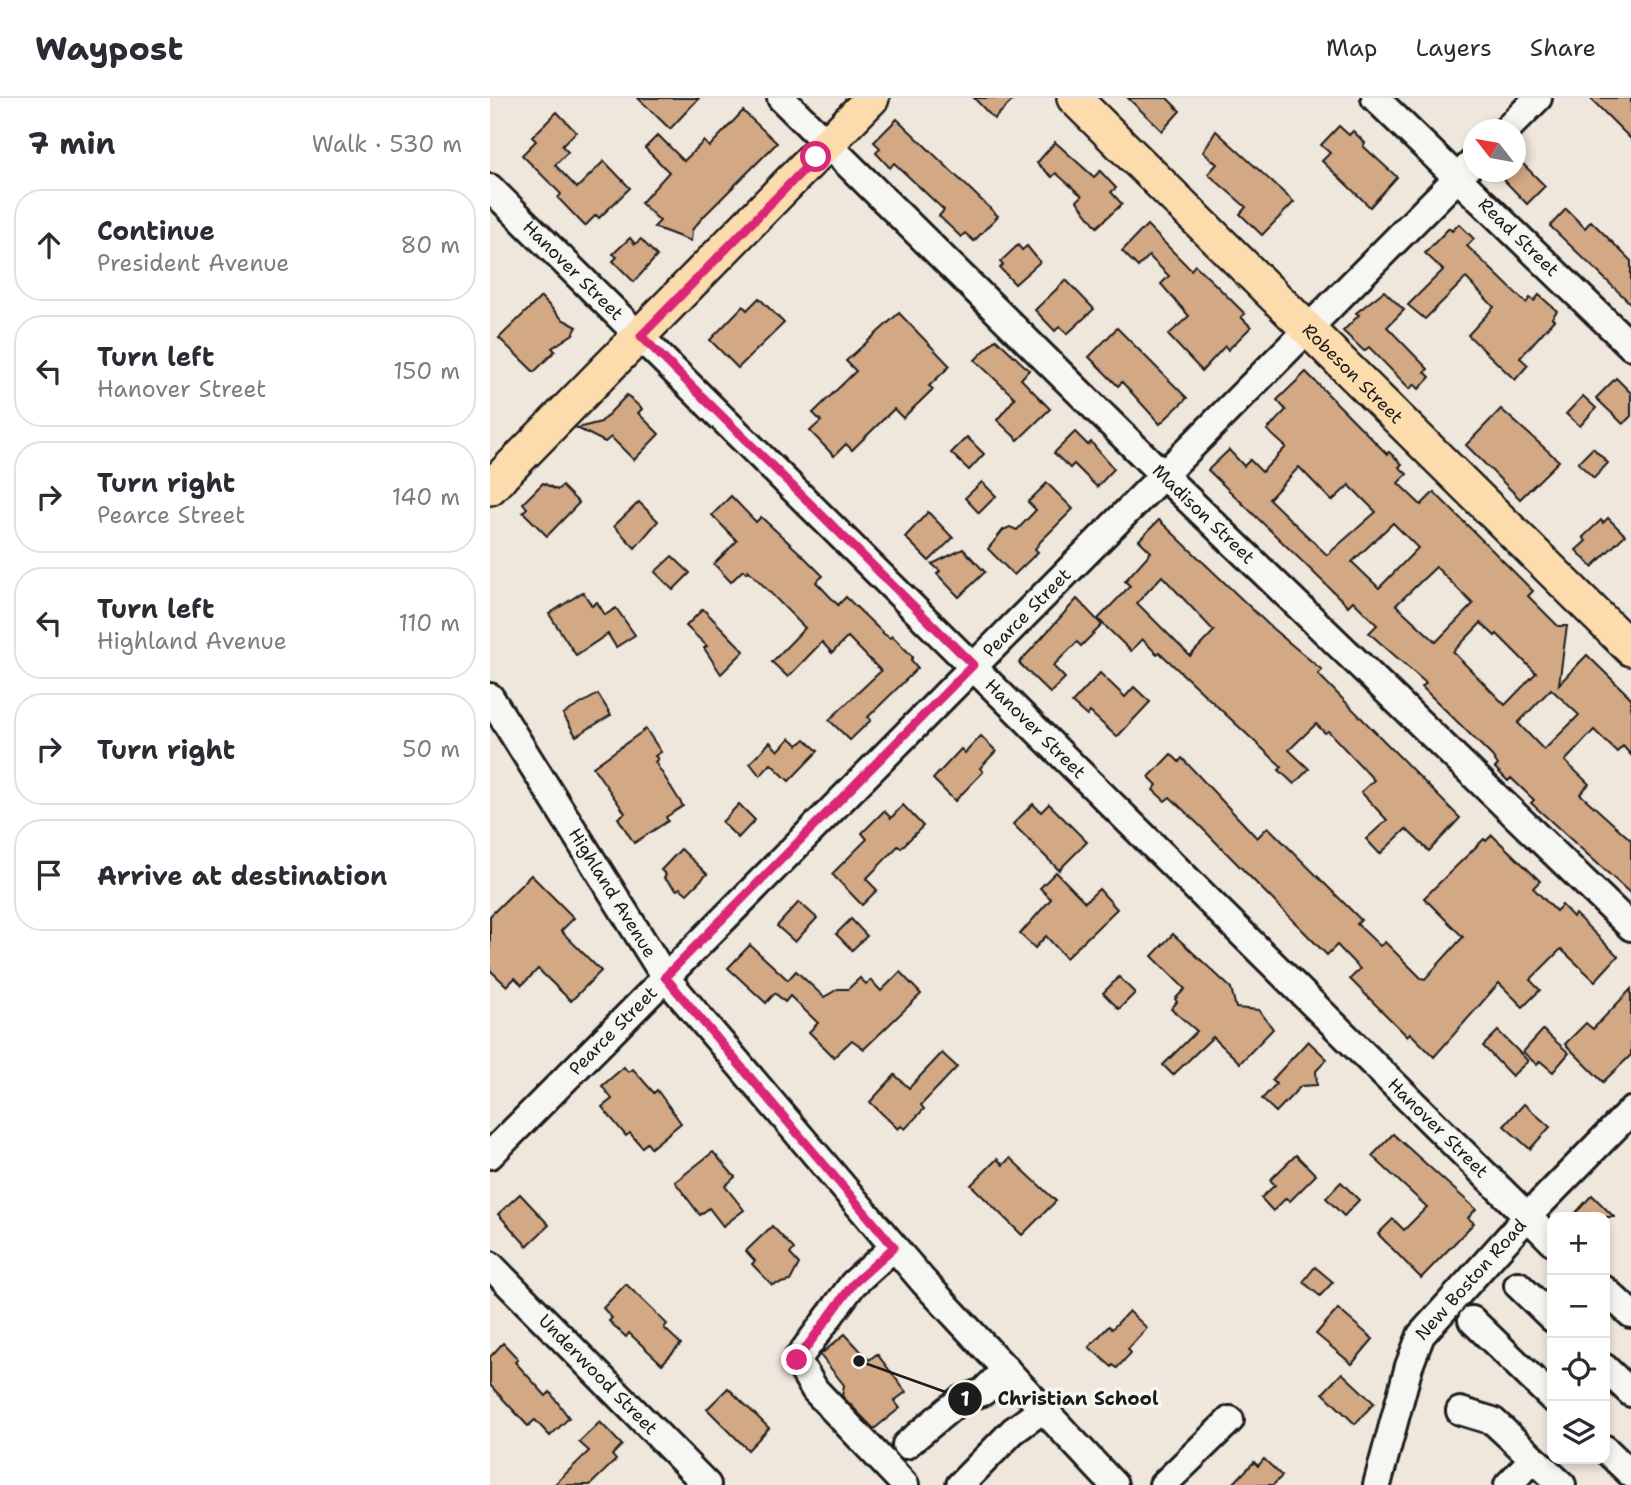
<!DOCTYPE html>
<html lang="en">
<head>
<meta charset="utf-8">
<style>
	body { margin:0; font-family:"Shantell Sans",sans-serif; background:#f2f2f3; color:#2b2b33 }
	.controls { position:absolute; right:21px; bottom:21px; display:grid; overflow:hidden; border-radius:14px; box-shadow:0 4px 10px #0003 }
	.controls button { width:63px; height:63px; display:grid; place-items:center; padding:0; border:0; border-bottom:2px solid #e1e1e2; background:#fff; color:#2b2b33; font:35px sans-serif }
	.compass { position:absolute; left:973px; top:21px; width:63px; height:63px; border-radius:50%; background:#fff; box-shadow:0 4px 10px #0003; rotate:301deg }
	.stop { position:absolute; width:21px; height:21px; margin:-16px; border:5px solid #db2777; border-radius:50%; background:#fff }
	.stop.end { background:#db2777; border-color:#fff; box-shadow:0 2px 7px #0008 }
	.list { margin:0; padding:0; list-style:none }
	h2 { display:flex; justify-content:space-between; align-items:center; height:91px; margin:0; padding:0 28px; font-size:30px }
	h2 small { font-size:23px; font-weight:400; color:#7c7c81 }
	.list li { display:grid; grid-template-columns:46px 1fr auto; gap:21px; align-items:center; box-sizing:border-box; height:112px; margin:0 14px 14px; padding:0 14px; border:2px solid #e1e1e2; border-radius:28px }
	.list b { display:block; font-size:26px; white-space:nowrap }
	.list p { margin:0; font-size:23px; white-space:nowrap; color:#7c7c81 }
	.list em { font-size:23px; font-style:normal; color:#7c7c81 }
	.icon { flex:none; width:38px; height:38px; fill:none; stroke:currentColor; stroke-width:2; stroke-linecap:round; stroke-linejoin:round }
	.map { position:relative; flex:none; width:1141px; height:1387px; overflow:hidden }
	header { display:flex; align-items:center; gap:42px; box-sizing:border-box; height:98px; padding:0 35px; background:#fff; border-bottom:2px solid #e1e1e2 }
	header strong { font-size:33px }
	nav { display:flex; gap:38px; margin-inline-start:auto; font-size:24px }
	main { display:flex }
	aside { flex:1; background:#fff }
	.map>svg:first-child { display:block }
	.building { fill:#d3a884; stroke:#1c1c1c; stroke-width:2; fill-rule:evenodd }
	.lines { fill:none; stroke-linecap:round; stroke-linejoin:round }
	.minor-casing { stroke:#1c1c1c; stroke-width:32 }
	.major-casing { stroke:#1c1c1c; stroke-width:38 }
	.minor { stroke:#f6f6f2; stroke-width:26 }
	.major { stroke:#fcdcac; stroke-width:33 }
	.route { stroke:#db2777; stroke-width:9 }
	.labels { text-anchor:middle; stroke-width:7; stroke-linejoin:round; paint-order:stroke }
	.street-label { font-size:18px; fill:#1c1c1c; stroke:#f6f6f2 }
	.leader { fill:none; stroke:#1c1c1c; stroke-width:2.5 }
	.callout-dot { fill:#1c1c1c; stroke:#f6f6f2; stroke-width:2.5 }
	.mark-label { font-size:21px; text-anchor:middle; font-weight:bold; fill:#fff }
	.callout-label { font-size:19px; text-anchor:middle; font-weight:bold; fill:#1c1c1c; stroke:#f6f6f2; stroke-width:7; stroke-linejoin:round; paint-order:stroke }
</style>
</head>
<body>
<header>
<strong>Waypost</strong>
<nav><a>Map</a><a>Layers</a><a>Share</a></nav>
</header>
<main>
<aside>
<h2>7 min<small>Walk · 530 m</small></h2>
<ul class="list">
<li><svg class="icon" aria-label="ahead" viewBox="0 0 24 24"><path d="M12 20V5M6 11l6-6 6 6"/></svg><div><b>Continue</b><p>President Avenue</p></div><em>80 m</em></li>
<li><svg class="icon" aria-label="left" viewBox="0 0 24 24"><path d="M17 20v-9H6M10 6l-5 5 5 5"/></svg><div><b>Turn left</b><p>Hanover Street</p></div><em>150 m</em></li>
<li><svg class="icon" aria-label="right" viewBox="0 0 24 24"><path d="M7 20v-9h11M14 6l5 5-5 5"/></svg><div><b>Turn right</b><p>Pearce Street</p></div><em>140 m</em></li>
<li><svg class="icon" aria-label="left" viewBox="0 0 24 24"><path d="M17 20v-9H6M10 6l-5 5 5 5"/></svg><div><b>Turn left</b><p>Highland Avenue</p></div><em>110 m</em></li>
<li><svg class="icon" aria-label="right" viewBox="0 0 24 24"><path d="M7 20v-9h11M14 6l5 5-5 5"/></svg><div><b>Turn right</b></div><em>50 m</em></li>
<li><svg class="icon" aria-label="arrive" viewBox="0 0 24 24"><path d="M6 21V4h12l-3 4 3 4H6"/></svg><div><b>Arrive at destination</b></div></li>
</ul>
</aside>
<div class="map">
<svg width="1141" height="1387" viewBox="0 0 1141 1387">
	<rect width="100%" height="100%" fill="#efe6dc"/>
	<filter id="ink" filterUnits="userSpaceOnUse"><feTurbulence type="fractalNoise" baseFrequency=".0143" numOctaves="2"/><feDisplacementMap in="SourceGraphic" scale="14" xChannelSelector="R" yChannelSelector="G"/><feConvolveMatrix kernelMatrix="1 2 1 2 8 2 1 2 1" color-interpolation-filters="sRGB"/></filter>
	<g filter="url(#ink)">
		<g class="building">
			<polygon points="148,0 209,0 180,31"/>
			<polygon points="484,0 525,0 504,21"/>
			<polygon points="638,0 677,0 690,13 672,33"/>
			<polygon points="1100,0 1141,0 1141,41"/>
			<polygon points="253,13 287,45 213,119 202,132 201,143 164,129 170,123 151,105 179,74 155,50 168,37 194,63 214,43 219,49"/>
			<polygon points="67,14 86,34 72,48 78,54 65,67 87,90 114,63 140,90 109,120 106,117 95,128 68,100 71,96 32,57 46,43 42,39"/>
			<polygon points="407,21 508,118 484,143 475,135 471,139 449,118 454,112 404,65 400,70 386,55 390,50 384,44"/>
			<polygon points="849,28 859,37 863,33 875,45 873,48 907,79 880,109 832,63 840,55 831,47"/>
			<polygon points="726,33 804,104 772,137 750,116 756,109 718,76 727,66 713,54"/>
			<polygon points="565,44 604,79 610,73 626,90 621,94 632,106 607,129 587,103 592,98 566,75 562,79 547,65"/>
			<polygon points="1032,65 1055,88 1037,106 1014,82"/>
			<polygon points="1076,111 1095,130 1101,123 1141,163 1141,206 1060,128"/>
			<polygon points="969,126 984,141 977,148 1036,205 1040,200 1044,203 1049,197 1067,213 1062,220 1064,222 1030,260 1038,267 1025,282 978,237 1004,209 976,180 935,221 918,207 953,172 935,155 959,130 962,133"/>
			<polygon points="657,127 701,172 705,167 729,190 755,216 751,219 761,229 738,252 735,248 712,273 678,237 699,218 671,186 679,178 659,158 648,169 632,153"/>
			<polygon points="140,140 145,146 151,141 167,158 144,184 123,163 127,159 123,156"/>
			<polygon points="528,147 532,152 537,148 550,164 525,186 510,170 513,167 510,164"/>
			<polygon points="576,182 604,211 577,236 570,228 565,233 545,212"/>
			<polygon points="894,193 914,212 897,229 938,271 935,274 940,279 929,291 924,286 920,291 879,249 874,253 853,233 869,217 866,215"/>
			<polygon points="51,199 72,221 87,229 83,236 62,250 65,253 44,274 9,240"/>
			<polygon points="269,200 294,225 248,270 220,242 253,208 257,212"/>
			<polygon points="409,215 460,268 439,288 443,291 413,320 404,311 362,352 356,346 344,358 320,333 331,323 323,315 366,273 356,263"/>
			<polygon points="627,230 697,300 670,326 632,284 628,288 599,259"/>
			<polygon points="506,241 539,272 531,281 560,311 528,342 507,322 525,300 485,262"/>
			<path d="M816,274L897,356L899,354L912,366L909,369L917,376L908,385L931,407L944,394L1043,493L1038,498L1068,528H1077L1069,586L1097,557L1141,600V657L1133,648L1127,654L1104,632L1075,663L1099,686L1090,696L1141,742V796L1041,705L1044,702L1021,680L1018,683L1005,670L1008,667L1002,658L932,589L936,585L879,535L887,527L863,503L858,508L718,372L739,352L754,368L760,362L772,374L796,349L777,332L796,312L787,302ZM809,369L842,403L859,387L886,414L837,457L779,401ZM903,425L928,450L889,490L862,464ZM946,469L983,506L946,544L906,507ZM991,525L1005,538L1007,536L1046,575L1015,607L963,554ZM1061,591L1089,617L1054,652L1028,625Z"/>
			<polygon points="1126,280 1141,295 1141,318 1133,326 1106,300"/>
			<polygon points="137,297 152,311 148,315 169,336 144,362 121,339 115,344 87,330 111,324"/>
			<polygon points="1093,298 1106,310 1090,328 1076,316"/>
			<polygon points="1011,311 1069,363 1030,401 976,347"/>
			<polygon points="585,334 598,347 601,344 624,371 607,389 584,366 580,370 564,355"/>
			<polygon points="477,339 494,356 479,372 461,355"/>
			<polygon points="1103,350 1118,365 1104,380 1088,365"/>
			<polygon points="492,384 506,398 489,415 475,400"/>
			<polygon points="53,385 67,392 72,388 89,405 57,438 33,414 37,410 33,405"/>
			<polygon points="557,385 583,411 551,443 545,451 548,454 524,477 498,451 513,432 520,429 527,432 546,412 538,404"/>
			<polygon points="241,398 266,424 271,419 312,457 333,478 326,484 348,507 356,499 394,536 400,540 402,538 423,559 421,562 428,570 378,619 381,622 360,642 339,622 391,573 358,539 342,555 332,544 298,579 282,564 315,530 258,472 256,475 253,472 241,484 224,466 247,443 222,417"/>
			<polygon points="149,404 168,423 145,450 124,428"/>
			<polygon points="438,414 463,440 439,463 415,439"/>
			<polygon points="1118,420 1135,437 1102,469 1086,452 1096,443 1093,439 1111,422 1113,425"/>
			<path d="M669,422L783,531L832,572L828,576L970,720L939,753L916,731L890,756L876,741L897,722L871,694L884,682L838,633L835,635L826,626L799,652L819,671L804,686L789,672L792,669L669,554L667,556L652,541L641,553L608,521L640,488L635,483L661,454L649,442ZM672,478L724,533L700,558L647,505Z"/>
			<polygon points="473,451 495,474 469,499 447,476 450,473 442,466"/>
			<polygon points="182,458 200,475 183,492 165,474"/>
			<polygon points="93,494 102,508 107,504 115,517 126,510 145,537 126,549 118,536 86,557 59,516"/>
			<polygon points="587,501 612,527 591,548 587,544 563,568 575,580 560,595 529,565"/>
			<polygon points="213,511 254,553 231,576 214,550 217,548 196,528"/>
			<polygon points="610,575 635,599 644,589 660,604 627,639 600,614 597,618 582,605"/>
			<polygon points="108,596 121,617 86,638 73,616"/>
			<polygon points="156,631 171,654 165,658 168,661 165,664 193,708 176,719 178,723 144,745 128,720 135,715 103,669"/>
			<polygon points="491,638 506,653 490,670 493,674 465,703 443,681 471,651 475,655"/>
			<polygon points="300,640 308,647 315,641 328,653 299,683 281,666 270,678 260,665 280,644 288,653"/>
			<polygon points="681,656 689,664 692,660 767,740 778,729 871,822 867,826 890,848 895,844 931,880 935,881 973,839 934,800 994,741 996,743 1002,737 1050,783 1043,790 1066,813 1072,807 1083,819 1085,816 1128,858 1105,883 1071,851 1040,882 1050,892 1033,909 1009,885 944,959 920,935 917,938 860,881 870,871 847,847 837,857 709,727 680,699 675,703 663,692 667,687 659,679"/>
			<polygon points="249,706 265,722 248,740 232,724"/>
			<polygon points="543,706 551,714 559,706 597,744 569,772 523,726"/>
			<polygon points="413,707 433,728 411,750 408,748 376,781 387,792 372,807 342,776 377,741 372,735 394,713 401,720"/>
			<polygon points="191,751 217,776 197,796 190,790 187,792 174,780 176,777 171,772"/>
			<polygon points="566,774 595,804 609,791 627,811 576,860 556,838 545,850 530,836 561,801 550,790"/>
			<polygon points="41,777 84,820 71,833 111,873 81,903 48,871 32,887 25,880 17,888 0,872 0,818"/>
			<polygon points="309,804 327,820 305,844 287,828"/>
			<polygon points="361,821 377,838 362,852 346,836"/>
			<polygon points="683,836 741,890 746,910 769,912 783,931 750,965 723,939 683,977 673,967 707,933 681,911 687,904 685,901 695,891 662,858"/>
			<polygon points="260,847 298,882 306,873 334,899 348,891 358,891 370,880 376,886 381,882 391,893 410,874 431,896 374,951 362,942 344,959 319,934 328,925 300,898 295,904 285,895 276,905 238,870"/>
			<polygon points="629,879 645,895 629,911 613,895"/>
			<polygon points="1141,891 1141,957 1113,984 1075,946 1096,925 1103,931"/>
			<polygon points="1053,932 1079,955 1063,974 1050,963 1047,967 1033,954"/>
			<polygon points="1008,933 1038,963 1022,978 993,948"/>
			<polygon points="818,943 837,961 826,973 827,987 811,988 786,1014 772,1001 786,986 782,982"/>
			<polygon points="452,955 467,969 431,1007 434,1011 415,1031 411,1028 408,1031 380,1004 405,977 419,990"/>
			<polygon points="134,969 138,974 143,971 164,995 167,992 191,1025 161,1050 157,1045 152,1049 140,1035 136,1038 112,1009 122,1001 112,988"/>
			<polygon points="1034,1006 1060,1029 1040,1051 1014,1028"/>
			<polygon points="903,1036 986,1111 978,1120 984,1125 931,1180 888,1136 903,1121 914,1132 937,1109 882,1058"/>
			<polygon points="223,1054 245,1079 235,1088 254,1112 233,1128 219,1110 210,1117 185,1084"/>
			<polygon points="806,1057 826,1077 800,1103 796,1100 783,1113 771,1100 785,1087 780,1082"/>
			<polygon points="520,1060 566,1103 532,1137 481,1087 507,1061 513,1067"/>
			<polygon points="851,1084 869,1102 854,1118 836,1100"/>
			<polygon points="30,1096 59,1127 37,1148 8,1116"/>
			<polygon points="1102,1097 1124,1119 1082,1119"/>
			<polygon points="282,1128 304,1151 300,1156 309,1166 300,1183 282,1187 262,1166 265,1163 256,1153"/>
			<polygon points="825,1169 843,1184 830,1198 813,1184"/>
			<polygon points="136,1186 177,1226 174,1230 191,1246 172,1266 139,1235 136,1239 119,1223 122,1220 113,1210"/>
			<polygon points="848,1211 883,1241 862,1266 826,1236"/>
			<polygon points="639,1213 657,1230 638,1251 641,1255 627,1270 623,1267 622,1269 599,1249 619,1228 622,1231"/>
			<polygon points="355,1236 379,1262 387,1256 416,1294 404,1303 410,1310 384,1331 352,1298 354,1287 330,1257"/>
			<polygon points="13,1245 28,1261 25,1264 56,1298 60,1294 79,1320 60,1338 45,1322 38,1328 0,1287 0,1259"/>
			<polygon points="852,1275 884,1305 865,1326 833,1295"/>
			<polygon points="238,1290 279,1330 258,1352 217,1311"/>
			<polygon points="110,1324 132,1347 122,1357 126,1362 100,1387 64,1387 99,1353 89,1344"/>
			<polygon points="774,1361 792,1378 783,1387 742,1387 764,1364 768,1368"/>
		</g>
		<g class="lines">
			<g class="minor-casing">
				<g id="minor">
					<path id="s1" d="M291,0L673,377L1141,829"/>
					<path id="s2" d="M885,0L1141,248"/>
					<polyline points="1016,32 1048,0"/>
					<path id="s3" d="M0,90L1062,1143"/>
					<path id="s4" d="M0,599L175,879L433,1183L624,1387"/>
					<path id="s5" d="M0,1057L984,63"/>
					<polyline points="404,1149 363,1186 307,1262 325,1292 415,1387"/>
					<path id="s6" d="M0,1167L217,1387"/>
					<polyline points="1028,1187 1062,1220"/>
					<polyline points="1115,1192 1141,1216"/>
					<polyline points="982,1222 1062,1300"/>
					<polyline points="1115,1270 1141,1295"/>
					<polyline points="970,1313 1003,1323 1072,1387"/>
					<polyline points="416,1347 470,1302 493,1294 516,1271"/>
					<polyline points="1115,1351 1141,1376"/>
					<polyline points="470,1387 523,1333 553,1311"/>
					<polyline points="673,1387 740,1322"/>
					<path id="s7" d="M887,1387L919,1268L931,1237L1037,1119L1141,1013"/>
					<polyline points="1018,1387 1043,1361"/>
				</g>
			</g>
			<g class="major-casing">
				<g id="major">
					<path id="s8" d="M584,0L1141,551"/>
					<polyline points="0,390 382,0"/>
				</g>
			</g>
			<use href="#minor" class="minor"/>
			<use href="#major" class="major"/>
		</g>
	</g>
	<g class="lines" filter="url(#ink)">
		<polyline class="route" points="307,1262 363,1186 404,1149 175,879 483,567 151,238 326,59"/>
	</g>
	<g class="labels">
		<g class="street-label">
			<text dy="6" stroke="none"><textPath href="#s2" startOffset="200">Read Street</textPath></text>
			<text dy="6" stroke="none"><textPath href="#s3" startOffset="117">Hanover Street</textPath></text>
			<text dy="6" stroke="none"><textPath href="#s8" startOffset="392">Robeson Street</textPath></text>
			<text dy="6" stroke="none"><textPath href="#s1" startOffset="593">Madison Street</textPath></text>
			<text dy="6" stroke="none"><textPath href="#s5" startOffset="763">Pearce Street</textPath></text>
			<text dy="6" stroke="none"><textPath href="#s3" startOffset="768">Hanover Street</textPath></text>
			<text dy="6" stroke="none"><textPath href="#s4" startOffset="231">Highland Avenue</textPath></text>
			<text dy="6" stroke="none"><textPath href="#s5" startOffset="175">Pearce Street</textPath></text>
			<text dy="6" stroke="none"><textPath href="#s3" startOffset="1335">Hanover Street</textPath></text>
			<text dy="6" stroke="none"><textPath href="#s7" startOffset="231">New Boston Road</textPath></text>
			<text dy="6" stroke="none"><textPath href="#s6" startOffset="154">Underwood Street</textPath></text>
		</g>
	</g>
	<path class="leader" d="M369 1263L475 1301"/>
	<g class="callout-dot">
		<circle cx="369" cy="1263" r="7"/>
		<circle cx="475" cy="1301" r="18"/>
	</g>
	<g class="mark-label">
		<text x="475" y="1308">1</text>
	</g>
	<g class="callout-label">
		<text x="588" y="1307">Christian School</text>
	</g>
</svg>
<div class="controls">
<button>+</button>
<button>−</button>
<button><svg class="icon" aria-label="locate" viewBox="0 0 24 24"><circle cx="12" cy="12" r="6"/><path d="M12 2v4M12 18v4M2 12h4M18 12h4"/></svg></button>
<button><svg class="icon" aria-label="layers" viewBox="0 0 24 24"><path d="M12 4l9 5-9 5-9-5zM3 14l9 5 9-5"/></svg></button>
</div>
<svg class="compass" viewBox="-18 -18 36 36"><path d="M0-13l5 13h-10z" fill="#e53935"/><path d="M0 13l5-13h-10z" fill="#7c7c81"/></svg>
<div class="stop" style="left:326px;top:59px"></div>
<div class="stop end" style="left:307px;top:1262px"></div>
</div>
</main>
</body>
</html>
